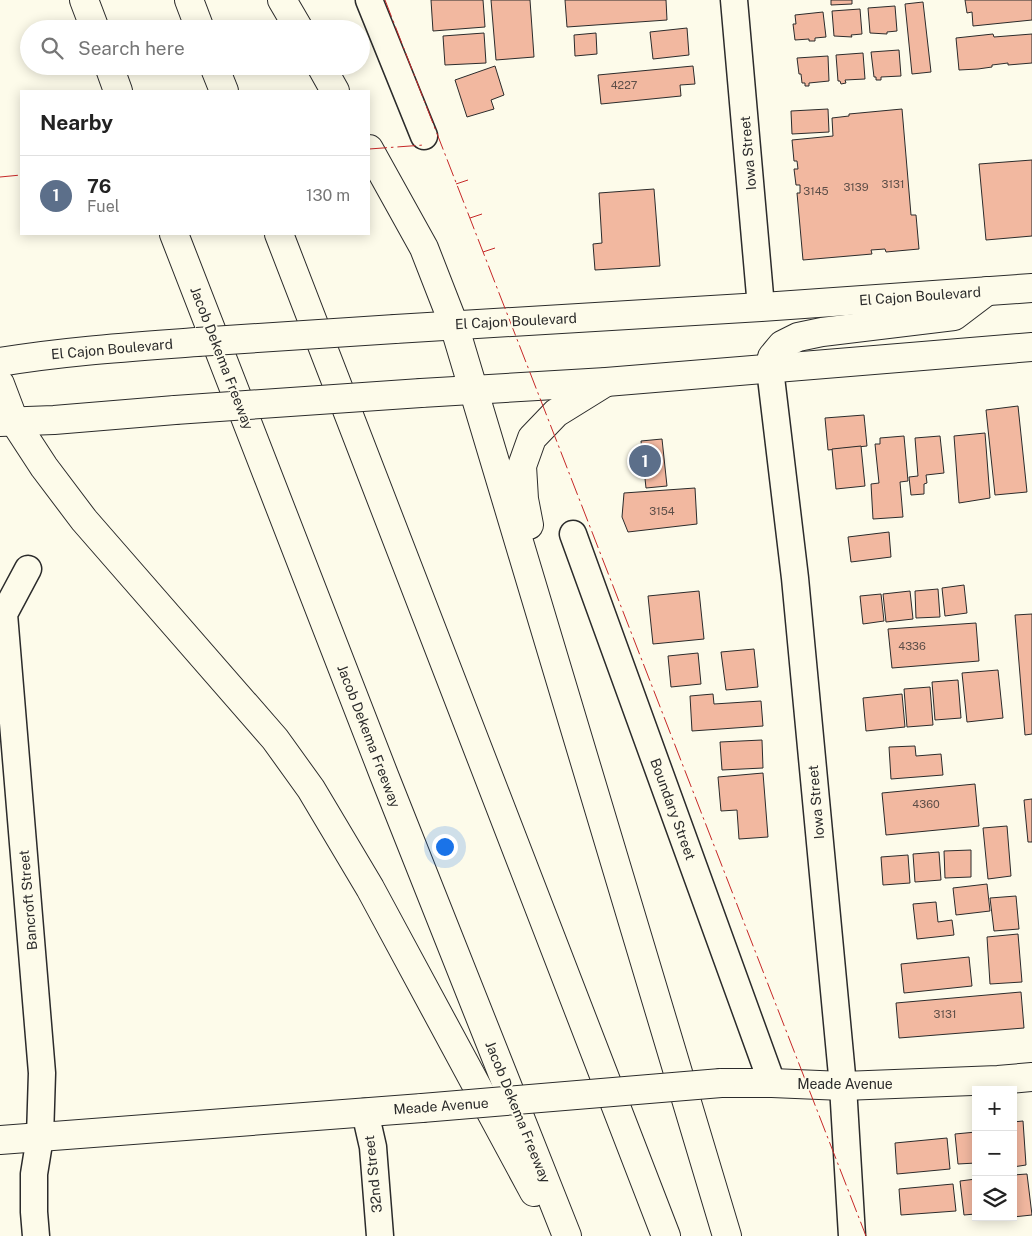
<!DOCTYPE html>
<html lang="en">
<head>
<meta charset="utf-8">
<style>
	body { margin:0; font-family:"Public Sans",sans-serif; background:#f6f6f6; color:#222 }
	.controls { position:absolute; right:15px; bottom:15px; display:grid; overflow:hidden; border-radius:0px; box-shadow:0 2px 12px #0003 }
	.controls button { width:45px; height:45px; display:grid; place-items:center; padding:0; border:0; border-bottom:1px solid #e0e0e0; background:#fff; color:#222; font:25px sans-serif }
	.you { position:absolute; left:444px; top:846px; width:18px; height:18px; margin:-12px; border:4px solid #fff; border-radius:50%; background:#1a73e8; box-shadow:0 0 0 8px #1a73e833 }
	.badge { display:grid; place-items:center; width:32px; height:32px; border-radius:50%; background:#c62828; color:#fff; font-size:16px; font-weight:700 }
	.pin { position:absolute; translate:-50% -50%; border:2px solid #fff; box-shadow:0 1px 5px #0006 }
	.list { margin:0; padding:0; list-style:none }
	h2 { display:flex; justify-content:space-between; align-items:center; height:65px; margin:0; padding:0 20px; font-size:21px }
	h2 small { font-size:16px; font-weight:400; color:#767676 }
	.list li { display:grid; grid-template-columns:32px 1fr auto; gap:15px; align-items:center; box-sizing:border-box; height:80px; padding:0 20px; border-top:1px solid #e0e0e0 }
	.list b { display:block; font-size:19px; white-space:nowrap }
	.list p { margin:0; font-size:16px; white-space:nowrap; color:#767676 }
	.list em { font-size:16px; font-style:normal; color:#767676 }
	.icon { flex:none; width:28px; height:28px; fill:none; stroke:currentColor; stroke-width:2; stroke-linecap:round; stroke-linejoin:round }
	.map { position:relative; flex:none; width:1032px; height:1236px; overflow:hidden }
	.search { position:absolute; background:#fff; box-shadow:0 2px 12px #0003; left:20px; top:20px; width:350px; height:55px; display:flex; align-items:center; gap:12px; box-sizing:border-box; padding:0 18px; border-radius:28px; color:#767676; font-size:19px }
	.panel { position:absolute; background:#fff; box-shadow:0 2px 12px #0003; left:20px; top:90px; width:350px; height:145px; border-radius:0px }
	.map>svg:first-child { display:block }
	.building { fill:#f2b8a0; stroke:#2b2b2b }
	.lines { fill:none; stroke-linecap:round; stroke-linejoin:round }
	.minor-casing { stroke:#2b2b2b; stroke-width:29 }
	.major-casing { stroke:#2b2b2b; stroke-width:30 }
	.highway-casing { stroke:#2b2b2b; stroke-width:30 }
	.minor { stroke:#fdfbea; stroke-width:26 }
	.major { stroke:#fdfbea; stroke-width:28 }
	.highway { stroke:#fdfbea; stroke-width:28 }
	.major-bridge-casing { stroke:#2b2b2b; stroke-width:30; stroke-linecap:butt }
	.major-bridge { stroke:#fdfbea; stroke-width:28 }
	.power { stroke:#c62828; stroke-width:1; stroke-dasharray:18 4 2.5 4; stroke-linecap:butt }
	.labels { text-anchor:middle; stroke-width:4; stroke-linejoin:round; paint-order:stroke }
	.number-label { font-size:11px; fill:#5d4e48 }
	.street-label { font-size:14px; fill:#2b2b2b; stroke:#fdfbea }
</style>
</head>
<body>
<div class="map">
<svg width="1032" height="1236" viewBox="0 0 1032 1236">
	<rect width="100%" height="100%" fill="#fdfbea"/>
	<g class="building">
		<polygon points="431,0 483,0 485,27 433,31"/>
		<polygon points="491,0 530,0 534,57 496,60"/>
		<polygon points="565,0 666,0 667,20 567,27"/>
		<polygon points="831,0 852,0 852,4 831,5"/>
		<polygon points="965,0 1032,0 1032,20 973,26 972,12 967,13"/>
		<polygon points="923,2 931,72 912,74 905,4"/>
		<polygon points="895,6 897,31 887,32 887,34 870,33 868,8"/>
		<polygon points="860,9 862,34 851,35 852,37 834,36 832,11"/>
		<polygon points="823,12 826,37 815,38 815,41 809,41 809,39 795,40 793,24 796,24 795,15"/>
		<polygon points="687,28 689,55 653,59 650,32"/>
		<polygon points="484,33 486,63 445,65 443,36"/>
		<polygon points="596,33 597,54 575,56 574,35"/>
		<polygon points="993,34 994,37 1032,34 1032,63 1008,65 1008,63 992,65 992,67 978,69 959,70 956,38"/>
		<polygon points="899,50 901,76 881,77 881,80 876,80 876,77 874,77 871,52"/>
		<polygon points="863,53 865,79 845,80 846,83 841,84 840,81 838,81 836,55"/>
		<polygon points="828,56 829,81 809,83 809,86 805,86 805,83 802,83 801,74 799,74 797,58"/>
		<polygon points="495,66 504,95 491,100 494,109 467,117 455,80"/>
		<polygon points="693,66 695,84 680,85 681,96 601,104 598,75"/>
		<polygon points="828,109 829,132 792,134 791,111"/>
		<polygon points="902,109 911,215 916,215 919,249 886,252 885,249 871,250 872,254 803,260 797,193 800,193 800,185 796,185 794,169 798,169 797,161 794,161 792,140 833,136 832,118 849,116 849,114"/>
		<polygon points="1032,160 1032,236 986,240 979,164"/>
		<polygon points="654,189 660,266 595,270 593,244 602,243 599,193"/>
		<polygon points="1018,406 1027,492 995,495 986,410"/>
		<polygon points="864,415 867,446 828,450 825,418"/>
		<polygon points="985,433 990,498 959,503 954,436"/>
		<polygon points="904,436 908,481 900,482 903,517 873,519 871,484 879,483 875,444 880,444 880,438"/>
		<polygon points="940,436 944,473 926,475 927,483 924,484 924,494 911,495 909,477 918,476 915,438"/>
		<polygon points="662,439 667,486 646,488 641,441"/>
		<polygon points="861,446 865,486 836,489 832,449"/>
		<polygon points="695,488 697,524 628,532 622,517 624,493"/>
		<polygon points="889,532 891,557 851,562 848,537"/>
		<polygon points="964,585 967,613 945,616 942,588"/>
		<polygon points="938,589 940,617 916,618 915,591"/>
		<polygon points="699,591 704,639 653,644 648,596"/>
		<polygon points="910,591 913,619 886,622 883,594"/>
		<polygon points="881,594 884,621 863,624 860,596"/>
		<polygon points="1032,614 1032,734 1025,735 1015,615"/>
		<polygon points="976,623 979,661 892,668 888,629"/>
		<polygon points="754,649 758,687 726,690 721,652"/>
		<polygon points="698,653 701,684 671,687 668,656"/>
		<polygon points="998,670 1003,718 967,722 962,673"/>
		<polygon points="958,680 961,718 935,720 932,682"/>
		<polygon points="930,687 933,725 907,727 904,689"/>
		<polygon points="713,694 714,704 761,701 763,726 692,731 690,696"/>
		<polygon points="902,694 905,727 866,731 863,698"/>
		<polygon points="762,740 763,768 722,770 720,742"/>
		<polygon points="915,746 916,756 941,754 943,775 891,779 889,747"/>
		<polygon points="763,773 768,837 739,839 737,810 721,811 718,777"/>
		<polygon points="975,784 979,826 886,835 882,793"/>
		<polygon points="1032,799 1032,842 1028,842 1024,800"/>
		<polygon points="1007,826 1011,876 988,879 983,828"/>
		<polygon points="971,850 971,877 945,878 944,851"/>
		<polygon points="939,852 941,880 915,882 913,854"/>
		<polygon points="908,855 910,883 883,885 881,857"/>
		<polygon points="987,884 990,911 956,915 953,888"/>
		<polygon points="1016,896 1019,929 994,931 990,898"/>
		<polygon points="936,902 938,922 952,920 954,935 917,939 913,904"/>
		<polygon points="1018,934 1022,982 990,984 987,937"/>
		<polygon points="969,957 972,986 904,993 901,964"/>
		<polygon points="1021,992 1024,1028 899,1038 896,1003"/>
		<polygon points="1023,1121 1026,1165 1013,1167 1013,1122"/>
		<polygon points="976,1132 976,1163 958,1164 955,1134"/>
		<polygon points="947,1138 950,1169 897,1174 895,1143"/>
		<polygon points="1027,1174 1032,1215 1013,1217 1013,1175"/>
		<polygon points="976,1179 976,1217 980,1217 975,1218 975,1214 964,1215 960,1181"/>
		<polygon points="953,1184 956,1211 901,1215 899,1189"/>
	</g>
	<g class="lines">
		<g class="minor-casing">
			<g id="minor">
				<polyline points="369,0 424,136"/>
				<polyline points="734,0 761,307"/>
				<polyline points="770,369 795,578 843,1086 852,1236"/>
				<polyline points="573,534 772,1083"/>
				<polyline points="28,569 4,614 42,1073 40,1137 34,1174 34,1212 36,1236"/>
				<polyline points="365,1112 373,1147 380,1236"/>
			</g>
		</g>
		<g class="major-casing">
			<g id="major">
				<polyline points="395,329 761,307 1032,288"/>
				<path d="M0,362C66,351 131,347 197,342"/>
				<polyline points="770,369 772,357 782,345 798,337 822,332 954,316 987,291"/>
				<polyline points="421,393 606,382 1032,347"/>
				<polyline points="0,422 54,420 175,410"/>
				<polyline points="721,1083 772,1083 843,1086 998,1080 1032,1077"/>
				<polyline points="0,1140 422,1108"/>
			</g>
		</g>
		<g class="highway-casing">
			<g id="highway">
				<polyline points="84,0 95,29"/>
				<polyline points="189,0 200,29"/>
				<polyline points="282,0 299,29"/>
				<polyline points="109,66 118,91"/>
				<polyline points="214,66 224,91"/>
				<polyline points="321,66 335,91"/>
				<polyline points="369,149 424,248 454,325 727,1236"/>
				<polyline points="174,234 384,775 567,1236"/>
				<polyline points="279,234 666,1236"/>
				<polyline points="0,384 14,421 44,467 84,520 275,739 311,789 370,888 534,1192"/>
				<polyline points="529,525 524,499 522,466 532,438 556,413 606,382"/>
			</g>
		</g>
		<use href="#minor" class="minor"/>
		<use href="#major" class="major"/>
		<use href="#highway" class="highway"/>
		<g class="major-bridge-casing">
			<g id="major-bridge">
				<polyline points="197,342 395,329"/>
				<polyline points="175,410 421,393"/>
				<polyline points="422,1108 721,1083"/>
			</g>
		</g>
		<use href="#major-bridge" class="major-bridge"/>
		<g class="power">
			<polyline points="385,0 866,1236"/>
			<polyline points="369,149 424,145"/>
			<polyline points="0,177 21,175"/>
			<polyline points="456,184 468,180"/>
			<polyline points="470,218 482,214"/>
			<polyline points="483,252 495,248"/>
		</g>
	</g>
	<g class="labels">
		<g class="number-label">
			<text x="624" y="89">4227</text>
			<text x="893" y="188">3131</text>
			<text x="856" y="191">3139</text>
			<text x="816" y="195">3145</text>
			<text x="662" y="515">3154</text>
			<text x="912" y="650">4336</text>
			<text x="926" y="808">4360</text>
			<text x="945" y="1018">3131</text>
		</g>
		<g class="street-label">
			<text transform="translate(748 153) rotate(-95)" y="5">Iowa Street</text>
			<text transform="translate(920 296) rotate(-4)" y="5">El Cajon Boulevard</text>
			<text transform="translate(516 321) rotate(-3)" y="5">El Cajon Boulevard</text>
			<text transform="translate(112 349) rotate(-5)" y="5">El Cajon Boulevard</text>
			<text transform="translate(222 358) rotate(69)" y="5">Jacob Dekema Freeway</text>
			<text transform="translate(369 736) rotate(69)" y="5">Jacob Dekema Freeway</text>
			<text transform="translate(816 802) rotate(-95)" y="5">Iowa Street</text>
			<text transform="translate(673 809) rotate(70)" y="5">Boundary Street</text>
			<text transform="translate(28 900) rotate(-95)" y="5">Bancroft Street</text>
			<text x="845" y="1089">Meade Avenue</text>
			<text transform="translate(441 1106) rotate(-4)" y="5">Meade Avenue</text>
			<text transform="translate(518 1112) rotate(68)" y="5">Jacob Dekema Freeway</text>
			<text transform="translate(373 1174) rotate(-96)" y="5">32nd Street</text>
		</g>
	</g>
</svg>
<div class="controls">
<button>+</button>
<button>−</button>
<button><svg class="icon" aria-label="layers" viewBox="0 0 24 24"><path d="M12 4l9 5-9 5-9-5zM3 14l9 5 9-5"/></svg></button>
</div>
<div class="you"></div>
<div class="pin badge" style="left:645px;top:461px;background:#5c6f8a">1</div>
<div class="search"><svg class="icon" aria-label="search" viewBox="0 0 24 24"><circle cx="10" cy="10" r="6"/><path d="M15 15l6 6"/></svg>Search here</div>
<section class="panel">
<h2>Nearby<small></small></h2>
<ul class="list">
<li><span class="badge" style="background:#5c6f8a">1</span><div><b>76</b><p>Fuel</p></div><em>130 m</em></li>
</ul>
</section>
</div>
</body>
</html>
